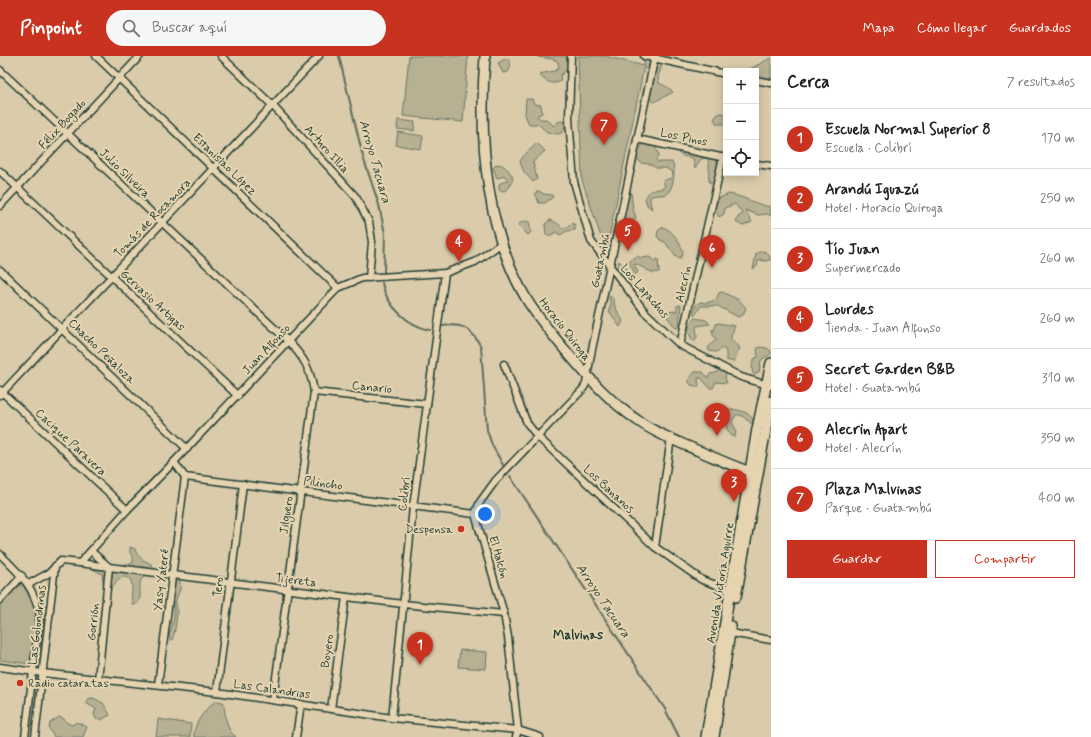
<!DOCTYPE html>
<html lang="es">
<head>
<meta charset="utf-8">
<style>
	body { margin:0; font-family:Mynerve,sans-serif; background:#f6f6f6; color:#222 }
	.controls { position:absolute; right:12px; top:12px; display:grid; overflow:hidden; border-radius:0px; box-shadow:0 2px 10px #0003 }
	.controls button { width:36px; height:36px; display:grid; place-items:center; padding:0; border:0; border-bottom:1px solid #e0e0e0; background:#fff; color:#222; font:20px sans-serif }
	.you { position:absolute; left:485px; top:458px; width:14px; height:14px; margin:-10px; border:3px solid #fff; border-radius:50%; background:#1a73e8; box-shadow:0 0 0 6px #1a73e833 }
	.badge { display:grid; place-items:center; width:26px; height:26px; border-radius:50%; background:#c8321e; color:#fff; font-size:13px; font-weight:700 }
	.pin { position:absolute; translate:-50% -33px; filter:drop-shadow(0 1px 2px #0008) }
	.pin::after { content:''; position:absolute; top:21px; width:14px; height:12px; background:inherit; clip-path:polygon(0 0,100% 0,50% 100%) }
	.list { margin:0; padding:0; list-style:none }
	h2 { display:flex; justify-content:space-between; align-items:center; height:52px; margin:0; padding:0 16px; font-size:17px }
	h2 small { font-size:13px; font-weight:400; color:#767676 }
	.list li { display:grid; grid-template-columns:26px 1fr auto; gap:12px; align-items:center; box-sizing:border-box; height:60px; padding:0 16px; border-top:1px solid #e0e0e0 }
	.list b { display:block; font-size:15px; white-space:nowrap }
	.list p { margin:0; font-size:13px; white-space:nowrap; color:#767676 }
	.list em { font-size:13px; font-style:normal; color:#767676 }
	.actions { display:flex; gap:8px; padding:12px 16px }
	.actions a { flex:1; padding:9px 0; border:1px solid #c8321e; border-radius:0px; text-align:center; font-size:14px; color:#c8321e }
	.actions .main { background:#c8321e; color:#fff }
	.icon { flex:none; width:22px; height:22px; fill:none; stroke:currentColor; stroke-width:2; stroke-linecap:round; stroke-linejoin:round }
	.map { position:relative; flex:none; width:771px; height:681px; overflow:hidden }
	header { display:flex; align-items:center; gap:24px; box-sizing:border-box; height:56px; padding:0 20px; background:#c8321e; color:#fff }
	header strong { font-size:19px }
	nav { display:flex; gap:22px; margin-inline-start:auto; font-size:14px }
	.search { width:280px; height:36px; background:#f6f6f6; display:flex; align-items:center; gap:10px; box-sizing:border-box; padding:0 14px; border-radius:22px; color:#767676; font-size:15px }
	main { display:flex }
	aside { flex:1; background:#fff }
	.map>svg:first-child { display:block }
	.green { fill:#b7b093; stroke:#6b7664 }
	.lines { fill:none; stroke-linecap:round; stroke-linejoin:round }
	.stream { stroke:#5e6d5c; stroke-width:2 }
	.minor-casing { stroke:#1f3d34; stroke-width:9 }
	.secondary-casing { stroke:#1f3d34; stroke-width:12 }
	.minor { stroke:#e6d4b1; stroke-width:6 }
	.secondary { stroke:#e6d4b1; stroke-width:9 }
	.poi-dot { fill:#c8321e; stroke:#e6d4b1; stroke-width:1.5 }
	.labels { text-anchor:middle; stroke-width:4; stroke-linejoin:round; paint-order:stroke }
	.street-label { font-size:12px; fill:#1f3d34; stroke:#e6d4b1 }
	.poi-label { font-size:12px; fill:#1f3d34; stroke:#e6d4b1; text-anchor:end }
	.water-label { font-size:13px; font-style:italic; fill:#2f493e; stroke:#e6d4b1 }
	.neighbourhood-label { font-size:13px; font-weight:bold; fill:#1f3d34; stroke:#e6d4b1 }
</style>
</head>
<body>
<header>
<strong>Pinpoint</strong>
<div class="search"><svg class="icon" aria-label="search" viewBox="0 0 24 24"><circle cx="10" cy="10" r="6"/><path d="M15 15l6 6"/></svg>Buscar aquí</div>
<nav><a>Mapa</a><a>Cómo llegar</a><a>Guardados</a></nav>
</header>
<main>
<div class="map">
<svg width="771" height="681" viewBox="0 0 771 681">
	<rect width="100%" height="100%" fill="#dacbaa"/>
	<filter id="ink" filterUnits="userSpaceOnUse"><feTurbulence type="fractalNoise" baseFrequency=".025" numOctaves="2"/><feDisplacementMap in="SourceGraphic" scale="8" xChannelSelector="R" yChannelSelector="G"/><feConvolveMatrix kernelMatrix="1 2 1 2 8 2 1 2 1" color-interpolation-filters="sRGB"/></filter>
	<g filter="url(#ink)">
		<g class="green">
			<polygon points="409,0 468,0 463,66 403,60"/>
			<path d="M542,0H565L569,8L567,13L560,20L561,25C553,30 544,25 539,18L555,15L559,11L558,6L553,3L538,1Z"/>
			<path d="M578,0H605L644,10V4C652,0 656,4 662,9L658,21L659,27L669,32L673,36L654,46C645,39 648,29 651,19L644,11L608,186L602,184L582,124Z"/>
			<path d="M507,2C511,7 512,10 508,16L503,17L498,7Z"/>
			<polygon points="771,2 771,22 764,22 756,29 756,15 746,15"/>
			<polygon points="526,43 532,43 534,48 541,49 542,57 537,60 540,63 546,63 554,70 558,66 563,65 565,70 563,76 558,78 547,76 538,68 529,68 525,59"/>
			<polygon points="721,57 726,58 726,68 717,68 714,63 717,59"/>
			<polygon points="398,64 415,66 414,75 397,73"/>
			<polygon points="398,76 423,80 421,93 396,89"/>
			<path d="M537,87L545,95L533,106L537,123L533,126L524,116L520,106C523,98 531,94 537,87Z"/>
			<path d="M644,87C653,89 656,90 659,99L656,104L658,106H672C676,112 674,134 666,138C661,140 655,138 650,141V146L652,153L647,149L645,142L650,135L663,132L665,130L663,125L671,122L673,117L666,112H656L650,108L641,107L636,100L637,95Z"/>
			<path d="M680,94L714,103L719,109L716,122L712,127H710C706,119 712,111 707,102L701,103L695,112L693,102L683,100L678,97Z"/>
			<path d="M497,108C504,108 510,115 513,122L509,132L504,135L499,134V128L508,124L505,120L497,122L493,112Z"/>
			<polygon points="627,134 631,136 633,153 636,162 628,169 624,167 623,156"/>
			<polygon points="539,135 544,138 552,139 553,141 545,147 539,147 535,137"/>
			<path d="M729,138C744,140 756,149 771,151V160L768,158L758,159L745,154L752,166L742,170L736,166L738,161L743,158L735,148L725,152L724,158L719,161L714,152L719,142Z"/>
			<polygon points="550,164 557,167 563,172 568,171 572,167 575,169 575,174 567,175 560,179 556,176 549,180 546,179 545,168"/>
			<polygon points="529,165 531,176 528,179 518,169 521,166"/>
			<path d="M663,171C673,175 681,186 683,197L681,202L676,201L665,186L660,184L657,180L658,175Z"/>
			<polygon points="761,195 766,196 770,201 770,204 764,205 759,203 757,210 753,213 756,198"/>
			<polygon points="637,200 641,202 649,201 655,205 658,203 659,216 653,217 636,208 634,209 638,216 632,222 624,219 617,210 619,205 632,218 634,216 629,206"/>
			<polygon points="722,236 739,244 746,252 743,259 738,261 718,250 701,250 695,259 693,257 696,249 700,246 706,247 716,244 719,237"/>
			<polygon points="610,240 614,244 615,251 623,265 620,271 609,255 611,248 609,242"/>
			<polygon points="681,249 679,271 676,272 665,258 667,256 677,255 677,250"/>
			<path d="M695,262L706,264L710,268L696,270L697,281L694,285C687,280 687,267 695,262Z"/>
			<path d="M719,267L735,270C726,291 734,279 740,293L738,295L734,306L726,304V296L723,292L716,296L709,295L708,292L716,283L713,279L712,273L714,275L716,268Z"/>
			<path d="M759,291L767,292L771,295V298L761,304L759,316L754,319C751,315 752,307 754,303L758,301L757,293Z"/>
			<polygon points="722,312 727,314 725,322 727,327 716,326 713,332 710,332 701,322 698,322 699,331 691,329 688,324 695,316 703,316 708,322 710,318 716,317"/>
			<path d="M726,353C737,353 751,355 754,367L752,368L741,359H736L732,366L736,374L735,381L732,380L727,373Z"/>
			<path d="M130,491L135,493C137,502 144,504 151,508L154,513L152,518L142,522C137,530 143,539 138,547L133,549C129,540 135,533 130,523L125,521L120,522L109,534H104L102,518L93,513L133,507V501L130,497Z"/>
			<path d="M179,524C183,531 178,537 176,544C175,548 178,551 177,554C177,560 175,581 171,585L169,579L174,562V526Z"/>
			<polygon points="25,529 37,558 30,608 0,604 0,549 19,530"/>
			<polygon points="460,594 487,596 486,613 458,611"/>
			<polygon points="93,642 103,647 110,659 101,664 96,663 94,658 96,653 86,647 88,643"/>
			<path d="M217,645L223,646C226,657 225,674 236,681H194C192,670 207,649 217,645Z"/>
			<polygon points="59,661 64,663 67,667 72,669 77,666 87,671 83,681 54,681 49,672 50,667"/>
			<polygon points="158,663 191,668 190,681 156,681"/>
		</g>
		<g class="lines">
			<g class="stream">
				<polyline points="339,0 363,101 379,149 385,178 384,217"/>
				<path d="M382,227C386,249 408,270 430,274"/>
				<path d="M443,270C463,267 472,273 481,291L487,374L492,389L503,409"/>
				<polyline points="510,420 665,653 679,681"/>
			</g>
			<g class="minor-casing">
				<g id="minor">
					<polyline points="96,0 338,232"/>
					<polyline points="221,0 273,50 356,141 369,166 372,186 369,222"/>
					<polyline points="571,0 569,63 574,126 591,185 645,256 680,289 741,321 771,330"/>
					<polyline points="644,0 726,18"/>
					<path d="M0,14L288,285C305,303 310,312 314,336L273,644"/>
					<polyline points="756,24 771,27"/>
					<polyline points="637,83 725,102"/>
					<polyline points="756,108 771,110"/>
					<polyline points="0,115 238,340"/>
					<polyline points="0,150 140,0"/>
					<polyline points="0,214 187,393"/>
					<polyline points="680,289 723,101"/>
					<polyline points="504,308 527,367 537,380 655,491 702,524 734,535"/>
					<polyline points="0,334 127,454"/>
					<polyline points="314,336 427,348"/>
					<polyline points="0,339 319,0"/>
					<polyline points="174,406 185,421 475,458"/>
					<polyline points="655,491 671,382"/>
					<polyline points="91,495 109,511 403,548 504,558"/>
					<path d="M0,498C22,521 31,526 40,558L25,681"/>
					<polyline points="80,507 109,511 98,624"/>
					<polyline points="29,528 49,517 61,505 80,507 127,454 174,406 338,232 362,222 445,217 475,206 502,187"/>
					<polyline points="0,544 22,520"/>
					<polyline points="730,577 771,584"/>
					<polyline points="0,611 42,617 217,636 392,662 518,674 540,681"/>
					<polyline points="158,629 185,421"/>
					<polyline points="217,636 243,428"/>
					<polyline points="331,653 346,541"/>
					<polyline points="392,662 413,451 445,217"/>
					<polyline points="35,681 55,510"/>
					<polyline points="296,681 301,648"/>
					<polyline points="516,681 518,674 508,581 504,558 475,458 480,446 496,424 583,333 586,328 591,298 655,0"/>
				</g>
			</g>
			<g class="secondary-casing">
				<g id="secondary">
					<path d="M485,0C479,81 484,172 527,244C538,262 552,278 565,294C587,320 609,345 637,364C655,377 678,386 699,395C718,403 738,413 758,418"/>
					<polyline points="736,541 771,345"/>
					<polyline points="706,681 757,373 771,307"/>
					<polyline points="714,681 731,570"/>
				</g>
			</g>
			<use href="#minor" class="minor"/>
			<use href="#secondary" class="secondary"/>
		</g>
	</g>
	<g class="poi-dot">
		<circle cx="461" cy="473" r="4"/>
		<circle cx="20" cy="627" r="4"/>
	</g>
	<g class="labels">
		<g class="street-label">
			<text transform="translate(62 68) rotate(-47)" y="4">Félix Bogado</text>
			<text transform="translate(684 81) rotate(12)" y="4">Los Pinos</text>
			<text transform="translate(327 93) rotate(48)" y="4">Arturo Illia</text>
			<text transform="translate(225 108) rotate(44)" y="4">Estanislao López</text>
			<text transform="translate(125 117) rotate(44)" y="4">Julio Silveira</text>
			<text transform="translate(152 162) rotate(-46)" y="4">Tomás de Rocamora</text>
			<text transform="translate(600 205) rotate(-78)" y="4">Guatambú</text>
			<text transform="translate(683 228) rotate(-77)" y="4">Alecrín</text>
			<text transform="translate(645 235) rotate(49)" y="4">Los Lapachos</text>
			<text transform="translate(153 244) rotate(43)" y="4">Gervasio Artigas</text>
			<text transform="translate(565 273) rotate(52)" y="4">Horacio Quiroga</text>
			<text transform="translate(266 293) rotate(-47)" y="4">Juan Alfonso</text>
			<text transform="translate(102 295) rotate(44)" y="4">Chacho Peñaloza</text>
			<text transform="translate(372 331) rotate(6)" y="4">Canario</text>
			<text transform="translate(71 386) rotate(43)" y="4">Cacique Paravera</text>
			<text transform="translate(323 427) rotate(8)" y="4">Pilincho</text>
			<text transform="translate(609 433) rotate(43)" y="4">Los Bananos</text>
			<text transform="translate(404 438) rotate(-83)" y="4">Colibrí</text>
			<text transform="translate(286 459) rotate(-82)" y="4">Jilguero</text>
			<text transform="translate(499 501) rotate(74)" y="4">El Halcón</text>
			<text transform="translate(161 524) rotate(-83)" y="4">Yasy Yateré</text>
			<text transform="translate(296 524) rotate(7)" y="4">Tijereta</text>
			<text transform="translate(720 527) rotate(-81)" y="4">Avenida Victoria Aguirre</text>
			<text transform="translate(218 531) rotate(-83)" y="4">Tero</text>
			<text transform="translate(93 566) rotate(-84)" y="4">Gorrión</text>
			<text transform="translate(37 569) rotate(-83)" y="4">Las Golondrinas</text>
			<text transform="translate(327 595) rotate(-82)" y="4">Boyero</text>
			<text transform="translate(272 633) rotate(8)" y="4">Las Calandrias</text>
		</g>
		<g class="poi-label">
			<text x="453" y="477">Despensa</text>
			<text x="28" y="631" text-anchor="start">Radio cataratas</text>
		</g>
		<g class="water-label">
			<text transform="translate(376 105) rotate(74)" y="5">Arroyo Tacuara</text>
			<text transform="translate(604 544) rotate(56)" y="5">Arroyo Tacuara</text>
		</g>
		<g class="neighbourhood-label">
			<text x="578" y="583">Malvinas</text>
		</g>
	</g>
</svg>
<div class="controls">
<button>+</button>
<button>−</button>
<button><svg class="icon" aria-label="locate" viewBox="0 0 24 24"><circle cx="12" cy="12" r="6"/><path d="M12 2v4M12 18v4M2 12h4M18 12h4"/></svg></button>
</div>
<div class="you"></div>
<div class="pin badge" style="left:420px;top:609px">1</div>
<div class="pin badge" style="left:717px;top:380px">2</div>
<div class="pin badge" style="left:734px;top:446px">3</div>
<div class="pin badge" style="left:459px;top:206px">4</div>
<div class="pin badge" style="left:628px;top:195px">5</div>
<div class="pin badge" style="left:712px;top:212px">6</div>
<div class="pin badge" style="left:604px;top:89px">7</div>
</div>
<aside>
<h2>Cerca<small>7 resultados</small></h2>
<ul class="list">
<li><span class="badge">1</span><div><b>Escuela Normal Superior 8</b><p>Escuela · Colibrí</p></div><em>170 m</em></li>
<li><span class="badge">2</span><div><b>Arandú Iguazú</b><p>Hotel · Horacio Quiroga</p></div><em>250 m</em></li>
<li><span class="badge">3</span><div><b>Tío Juan</b><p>Supermercado</p></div><em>260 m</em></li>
<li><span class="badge">4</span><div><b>Lourdes</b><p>Tienda · Juan Alfonso</p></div><em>260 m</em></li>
<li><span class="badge">5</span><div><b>Secret Garden B&amp;B</b><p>Hotel · Guatambú</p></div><em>310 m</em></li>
<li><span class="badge">6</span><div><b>Alecrin Apart</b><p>Hotel · Alecrín</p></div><em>350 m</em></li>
<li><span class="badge">7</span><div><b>Plaza Malvinas</b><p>Parque · Guatambú</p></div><em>400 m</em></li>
</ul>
<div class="actions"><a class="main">Guardar</a><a>Compartir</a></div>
</aside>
</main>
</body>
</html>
